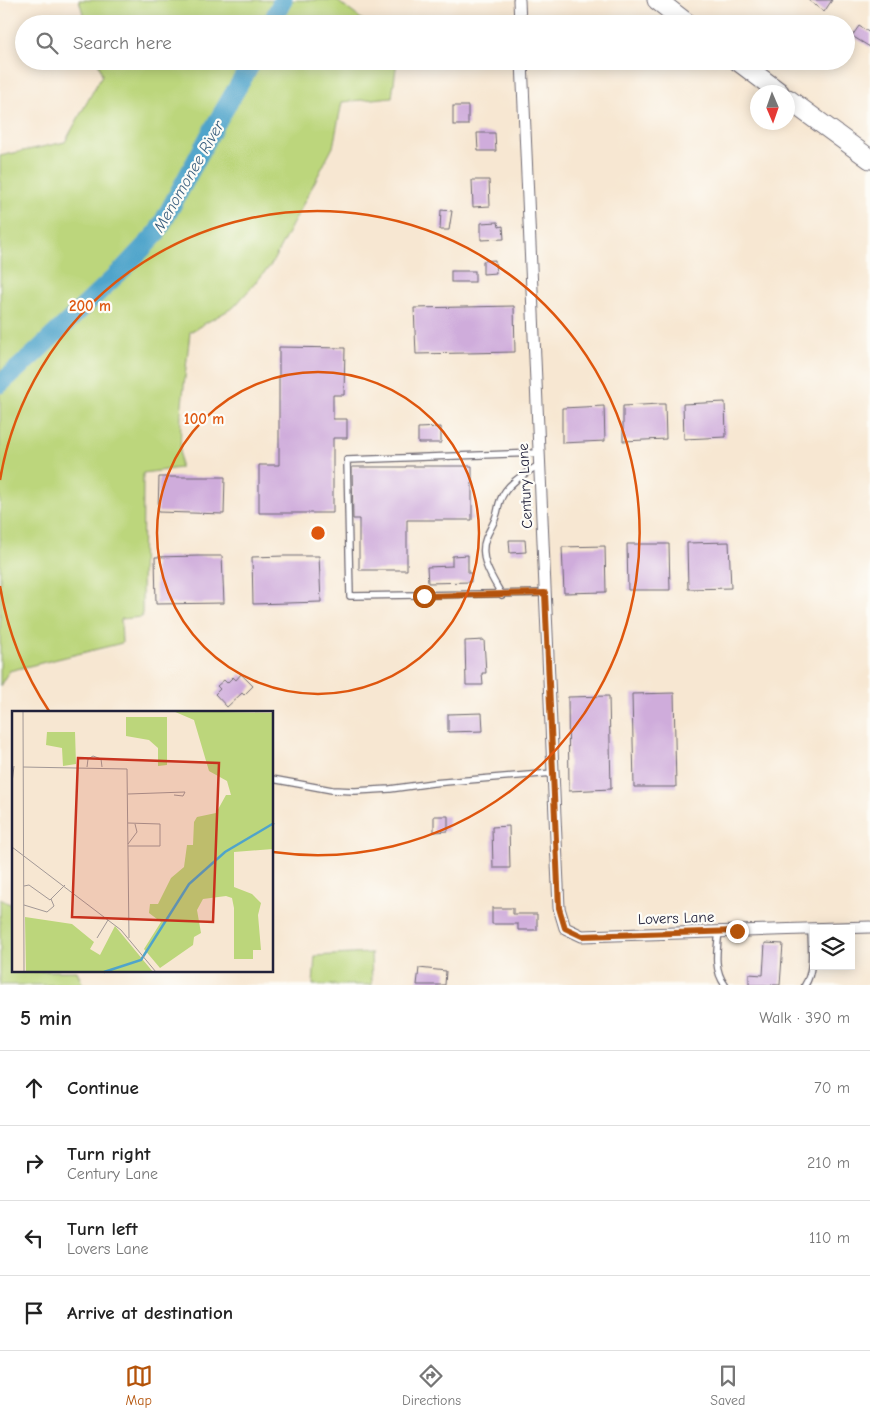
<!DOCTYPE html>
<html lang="en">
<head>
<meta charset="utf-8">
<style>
	body { margin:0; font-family:"Comic Neue",sans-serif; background:#f2f2f2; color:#222 }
	.controls { position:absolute; right:15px; bottom:15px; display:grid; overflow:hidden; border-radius:0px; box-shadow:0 2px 12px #0003 }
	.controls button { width:45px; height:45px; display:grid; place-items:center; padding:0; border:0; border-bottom:1px solid #e0e0e0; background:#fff; color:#222; font:25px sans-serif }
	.compass { position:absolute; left:750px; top:85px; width:45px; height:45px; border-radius:50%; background:#fff; box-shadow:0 2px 12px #0003; rotate:178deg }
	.stop { position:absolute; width:15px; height:15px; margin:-11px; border:4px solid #b45309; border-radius:50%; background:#fff }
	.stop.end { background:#b45309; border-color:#fff; box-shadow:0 1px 5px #0008 }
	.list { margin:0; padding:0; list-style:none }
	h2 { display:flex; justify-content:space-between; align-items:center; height:65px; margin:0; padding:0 20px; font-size:21px }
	h2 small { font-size:16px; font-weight:400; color:#767676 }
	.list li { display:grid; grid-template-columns:32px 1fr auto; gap:15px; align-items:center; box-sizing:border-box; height:75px; padding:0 20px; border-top:1px solid #e0e0e0 }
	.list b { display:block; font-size:19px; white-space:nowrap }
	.list p { margin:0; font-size:16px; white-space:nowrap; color:#767676 }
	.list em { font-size:16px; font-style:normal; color:#767676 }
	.icon { flex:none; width:28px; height:28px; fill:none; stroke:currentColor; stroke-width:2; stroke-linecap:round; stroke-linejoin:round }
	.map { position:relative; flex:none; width:870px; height:985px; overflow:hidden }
	.search { position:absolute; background:#fff; box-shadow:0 2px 12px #0003; left:15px; right:15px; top:15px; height:55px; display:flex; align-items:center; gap:12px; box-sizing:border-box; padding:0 18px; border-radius:28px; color:#767676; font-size:19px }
	.sheet { height:365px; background:#fff }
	nav { display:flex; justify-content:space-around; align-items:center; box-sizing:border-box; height:70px; border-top:1px solid #e0e0e0; background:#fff; font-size:14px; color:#767676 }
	nav a { display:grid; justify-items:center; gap:2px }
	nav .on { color:#b45309 }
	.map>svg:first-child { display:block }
	.green { fill:#bcd67b; stroke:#6f7c5b }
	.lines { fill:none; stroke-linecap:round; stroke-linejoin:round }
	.river { stroke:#4fa4cb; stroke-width:19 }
	.building { fill:#cfacdb }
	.service-casing { stroke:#6d6770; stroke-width:8 }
	.minor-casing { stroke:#6d6770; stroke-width:13 }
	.primary-casing { stroke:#6d6770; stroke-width:21 }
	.service { stroke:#fff; stroke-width:5.5 }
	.minor { stroke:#fff; stroke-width:11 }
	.primary { stroke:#fff; stroke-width:19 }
	.route { stroke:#b45309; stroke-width:6 }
	.ring { fill:none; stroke:#de560e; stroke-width:2.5 }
	.labels { text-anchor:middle; stroke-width:4.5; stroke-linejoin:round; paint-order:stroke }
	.street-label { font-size:15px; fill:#22223b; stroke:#fdfcf7 }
	.water-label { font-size:16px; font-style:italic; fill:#365c7c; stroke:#fdfcf7 }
	.inset-river { fill:none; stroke:#4fa4cb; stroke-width:2.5 }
	.inset-road { fill:none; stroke:#a29896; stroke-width:1 }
	.view { fill:#c8321e; fill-opacity:0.15; stroke:#c8321e; stroke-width:2.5 }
	.inset-edge { fill:none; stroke:#22223b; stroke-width:2.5 }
	.centre { fill:#de560e; stroke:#fdfcf7; stroke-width:2.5 }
	.ring-label { font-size:15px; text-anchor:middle; font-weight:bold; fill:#de560e; stroke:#fdfcf7; stroke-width:4.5; stroke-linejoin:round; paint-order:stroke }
</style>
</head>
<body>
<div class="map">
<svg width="870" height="985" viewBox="0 0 870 985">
	<rect width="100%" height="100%" fill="#fdfcf7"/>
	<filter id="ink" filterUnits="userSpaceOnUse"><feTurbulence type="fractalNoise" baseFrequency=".02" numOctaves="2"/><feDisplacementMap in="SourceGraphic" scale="10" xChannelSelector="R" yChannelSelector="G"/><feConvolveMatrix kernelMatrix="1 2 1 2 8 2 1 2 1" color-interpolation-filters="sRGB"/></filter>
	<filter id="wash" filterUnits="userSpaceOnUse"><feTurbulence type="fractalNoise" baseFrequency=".0096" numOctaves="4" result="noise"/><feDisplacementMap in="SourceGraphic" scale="20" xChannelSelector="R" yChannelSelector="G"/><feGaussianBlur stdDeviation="1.12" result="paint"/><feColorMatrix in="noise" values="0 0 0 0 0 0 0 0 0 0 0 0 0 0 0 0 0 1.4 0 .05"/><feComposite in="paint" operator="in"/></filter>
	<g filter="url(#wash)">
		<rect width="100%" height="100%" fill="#f7e7d2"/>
		<g class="green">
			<polygon points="79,0 336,0 368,24 86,24"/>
			<polygon points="98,61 397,61 392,97 342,102 333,147 271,265 234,307 190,332 181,413 180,468 143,473 142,617 121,619 122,643 9,671 0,686 0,156 65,142 102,75"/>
			<polygon points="0,899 14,906 14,971 77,971 83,985 0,985"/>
			<polygon points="371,953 372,985 313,985 315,956"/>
		</g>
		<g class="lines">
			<g class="river">
				<polyline points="271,24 283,0"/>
				<polyline points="0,384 34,354 123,269 157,233 214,127 253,61"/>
			</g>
		</g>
		<g id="blocks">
			<g class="building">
				<polygon points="808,0 832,0 824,12"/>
				<polygon points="859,26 870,33 870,47 852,36"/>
				<rect x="453" y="106" width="15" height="19"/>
				<polygon points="477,133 495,133 496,151 478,151"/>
				<polygon points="472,180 489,180 490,206 473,207"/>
				<polygon points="441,210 452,211 449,230 440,230"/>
				<polygon points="498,222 499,227 503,226 504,239 481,240 481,223"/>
				<polygon points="495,260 496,273 483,274 483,261"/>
				<rect x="451" y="271" width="24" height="11"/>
				<polygon points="514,306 515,352 416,354 414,308"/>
				<polygon points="279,347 345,348 344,395 333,395 333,419 347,419 347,438 333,438 333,513 259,513 259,465 279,465"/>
				<polygon points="725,402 726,437 684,439 683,404"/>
				<polygon points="660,404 665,404 666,439 623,441 623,406"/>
				<polygon points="604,406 605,441 562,443 562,408"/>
				<polygon points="441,427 441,443 418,443 418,428"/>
				<polygon points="406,466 472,466 472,520 407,520 407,570 359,570 359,519 353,519 352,467 406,467"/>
				<polygon points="159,477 225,477 224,514 158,512"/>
				<polygon points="509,540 525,540 526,552 510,553"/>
				<polygon points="729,542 731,588 688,589 687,543"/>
				<polygon points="627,544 669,544 670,590 628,590"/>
				<polygon points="605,546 606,592 564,593 562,547"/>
				<polygon points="468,555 468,573 471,573 471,582 428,583 427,567 452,566 452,556"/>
				<polygon points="198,556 222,556 224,603 156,604 155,557"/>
				<polygon points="284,556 319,556 321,602 253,604 252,557"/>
				<polygon points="484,640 486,673 482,673 483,685 466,685 465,641"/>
				<polygon points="241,674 253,686 244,695 242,693 227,707 215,694 220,689 217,686 224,680 227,683 233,677 236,680"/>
				<polygon points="674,693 676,787 634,787 632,694"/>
				<polygon points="609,696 611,789 569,791 568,697"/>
				<polygon points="482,713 483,731 448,732 448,714"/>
				<polygon points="434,816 448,816 448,831 434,832"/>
				<polygon points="509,826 510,868 493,868 492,827"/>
				<polygon points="492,908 513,908 513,914 537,914 537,930 518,930 518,924 492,924"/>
				<polygon points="765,943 783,944 780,985 749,985 749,974 763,975"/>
				<polygon points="419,968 446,971 445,985 417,985"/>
			</g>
		</g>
	</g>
	<g filter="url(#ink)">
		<use href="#blocks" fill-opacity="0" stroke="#6d6770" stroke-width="1"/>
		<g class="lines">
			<g class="service-casing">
				<g id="service">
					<polyline points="539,453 347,460 350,596 545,593"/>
					<path d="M502,595C492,578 478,558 486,538C489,530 494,524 496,516C498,512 498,506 500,501C506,484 524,474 539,465"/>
					<polyline points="272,779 332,790 355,791 390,789 433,783 553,773"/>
					<path d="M719,931C717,950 713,969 725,985"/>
					<path d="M805,985C815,970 811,946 811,928"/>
				</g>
			</g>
			<g class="minor-casing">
				<g id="minor">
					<polyline points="519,0 520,24"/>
					<polyline points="522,61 559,908 565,928 582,936 870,927"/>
				</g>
			</g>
			<g class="primary-casing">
				<g id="primary">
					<polyline points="657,0 688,24"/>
					<polyline points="738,61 779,92"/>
					<polyline points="788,99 870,159"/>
				</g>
			</g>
			<use href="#service" class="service"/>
			<use href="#minor" class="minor"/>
			<use href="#primary" class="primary"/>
		</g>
	</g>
	<g class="lines" filter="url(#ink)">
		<polyline class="route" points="424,596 545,593 559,908 565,928 582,936 737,931"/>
	</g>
	<g class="ring">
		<circle cx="318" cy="533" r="161"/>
		<path d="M49 711A322 322 0 0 1 0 586M0 480A322 322 0 1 1 273 852"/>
	</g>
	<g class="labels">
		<g class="street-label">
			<text transform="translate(525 486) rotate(-93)" y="5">Century Lane</text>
			<text transform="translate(676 918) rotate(-2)" y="5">Lovers Lane</text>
		</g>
		<g class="water-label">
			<text transform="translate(188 176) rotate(-60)" y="6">Menomonee River</text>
		</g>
	</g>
	<g transform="translate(12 711)">
		<rect width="261" height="261" fill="#f7e7d2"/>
		<path d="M161,0L261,2V138L222,141V176L240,183L249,192L246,204L249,239H241V248H222V197L220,187L214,185L191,188L185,199L189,222L182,226L181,234L148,257L132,238L149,211L137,202L138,193H146L159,167L172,156L175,134H181L182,111L185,106L204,102L214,84H219L215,70L197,60L182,9ZM114,6H155V54L146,55V37L137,29L114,25ZM35,21H63L64,53L51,55L50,37L34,34ZM13,206L60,213L82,231L78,238L88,244L103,215L141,261H14Z" fill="#bcd67b"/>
		<path class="inset-river" d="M92,261L129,249L177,173L213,141L262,112"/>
		<path class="inset-road" d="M11,0L12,261M11,56L115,58L117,227M75,56L76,48L81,45L89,48L90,56M0,72L2,55M116,83L173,81L171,85L162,84M116,112L148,113V135H116M116,133L125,121L123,113M0,136L109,219L144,261M12,175L17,174L38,189L53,174M12,194L35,201L42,195L39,188M85,227L96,209"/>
		<path class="view" d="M66,47L207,52L201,211L60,206Z"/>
		<rect width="261" height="261" class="inset-edge"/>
	</g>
	<circle cx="318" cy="533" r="8" class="centre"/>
	<g class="ring-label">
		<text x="90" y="311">200 m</text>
		<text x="204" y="424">100 m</text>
	</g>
</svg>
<div class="controls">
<button><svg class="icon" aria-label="layers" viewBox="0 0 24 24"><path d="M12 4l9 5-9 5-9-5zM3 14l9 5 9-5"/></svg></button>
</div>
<svg class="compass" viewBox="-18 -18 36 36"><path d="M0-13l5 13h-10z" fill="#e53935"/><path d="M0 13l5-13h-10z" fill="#767676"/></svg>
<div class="stop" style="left:424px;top:596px"></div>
<div class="stop end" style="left:737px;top:931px"></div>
<div class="search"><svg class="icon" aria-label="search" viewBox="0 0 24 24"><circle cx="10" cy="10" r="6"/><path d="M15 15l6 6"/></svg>Search here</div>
</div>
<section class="sheet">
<h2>5 min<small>Walk · 390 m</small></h2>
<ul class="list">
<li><svg class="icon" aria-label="ahead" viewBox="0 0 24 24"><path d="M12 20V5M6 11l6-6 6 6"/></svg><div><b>Continue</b></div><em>70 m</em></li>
<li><svg class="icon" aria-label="right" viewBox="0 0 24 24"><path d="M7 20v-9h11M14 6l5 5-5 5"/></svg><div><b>Turn right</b><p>Century Lane</p></div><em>210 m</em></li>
<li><svg class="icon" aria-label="left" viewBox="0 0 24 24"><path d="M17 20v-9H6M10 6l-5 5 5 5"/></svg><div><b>Turn left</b><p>Lovers Lane</p></div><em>110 m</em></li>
<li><svg class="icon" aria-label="arrive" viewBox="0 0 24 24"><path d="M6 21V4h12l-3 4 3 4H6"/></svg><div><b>Arrive at destination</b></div></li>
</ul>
</section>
<nav>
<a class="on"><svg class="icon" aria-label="map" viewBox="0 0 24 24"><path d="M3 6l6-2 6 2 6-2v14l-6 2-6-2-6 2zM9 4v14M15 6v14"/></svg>Map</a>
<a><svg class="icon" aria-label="directions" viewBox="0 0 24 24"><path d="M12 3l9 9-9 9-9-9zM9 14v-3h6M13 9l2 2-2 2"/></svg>Directions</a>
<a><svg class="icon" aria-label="saved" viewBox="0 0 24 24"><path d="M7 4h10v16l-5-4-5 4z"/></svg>Saved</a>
</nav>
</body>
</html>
